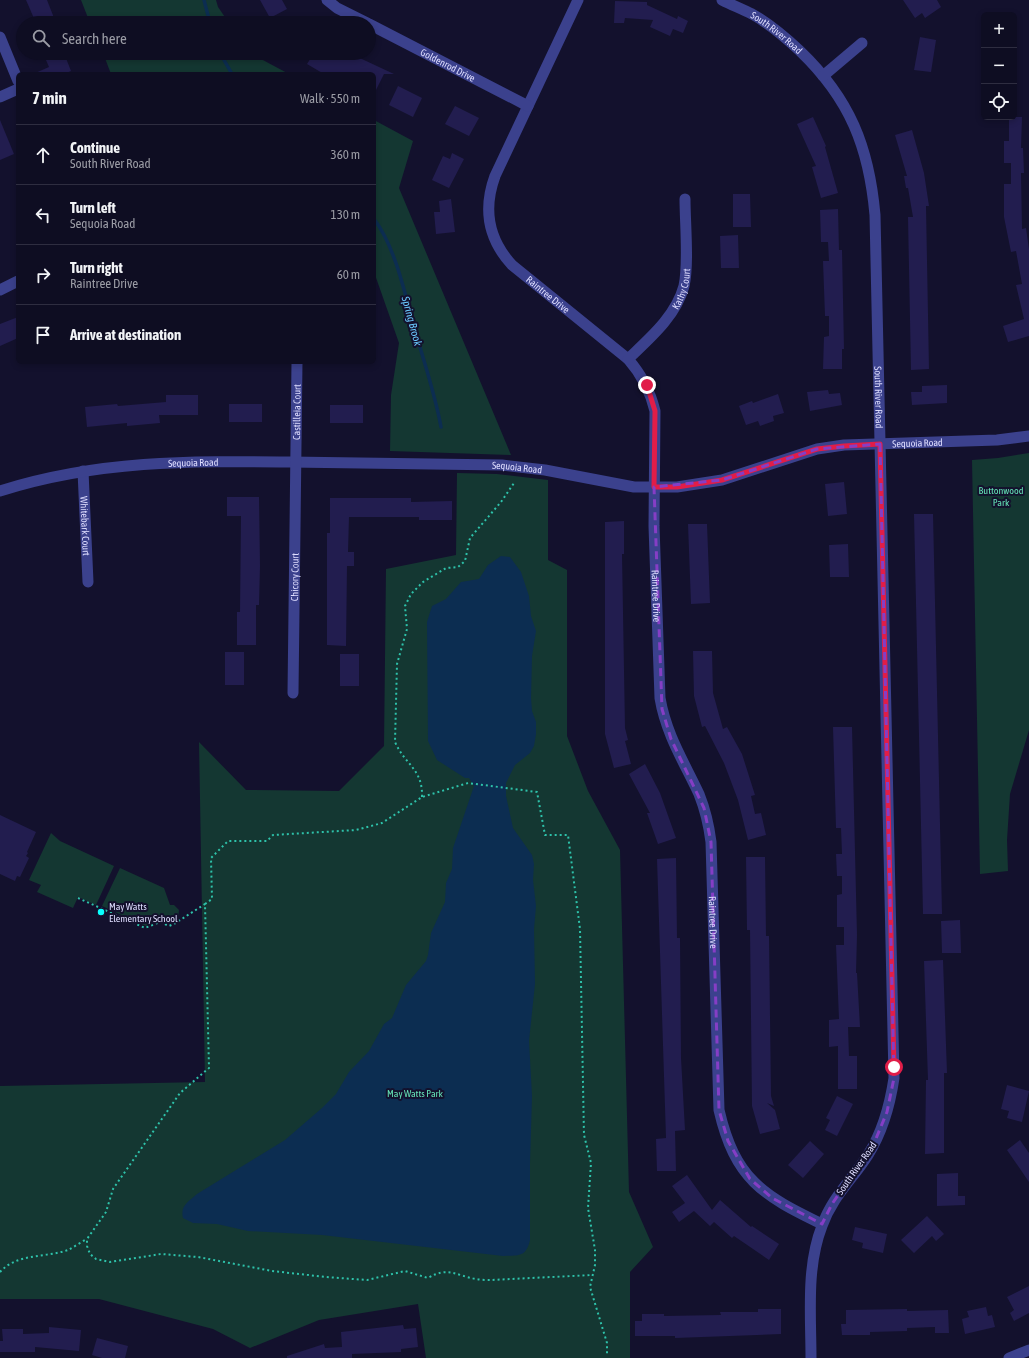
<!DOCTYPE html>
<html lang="en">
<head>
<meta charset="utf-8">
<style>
	body { margin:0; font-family:"Asap Condensed",sans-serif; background:#17162a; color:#f1f3f6 }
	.controls { position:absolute; right:12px; top:12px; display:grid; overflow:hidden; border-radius:6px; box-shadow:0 2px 6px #0003 }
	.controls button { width:36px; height:36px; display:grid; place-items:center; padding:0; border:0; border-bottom:1px solid #2e2d40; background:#0e0d22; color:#f1f3f6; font:20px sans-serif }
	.stop { position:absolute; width:12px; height:12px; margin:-9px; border:3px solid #e11d48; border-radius:50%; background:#fff }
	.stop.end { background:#e11d48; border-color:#fff; box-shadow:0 1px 4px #0008 }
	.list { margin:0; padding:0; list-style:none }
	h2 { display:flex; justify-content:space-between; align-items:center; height:52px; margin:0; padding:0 16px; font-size:17px }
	h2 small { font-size:13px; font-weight:400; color:#9b9ca5 }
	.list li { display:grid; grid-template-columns:26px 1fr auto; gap:12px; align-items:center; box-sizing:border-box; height:60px; padding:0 16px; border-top:1px solid #2e2d40 }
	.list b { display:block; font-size:15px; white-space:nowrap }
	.list p { margin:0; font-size:13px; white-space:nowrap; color:#9b9ca5 }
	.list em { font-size:13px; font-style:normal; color:#9b9ca5 }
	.icon { flex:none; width:22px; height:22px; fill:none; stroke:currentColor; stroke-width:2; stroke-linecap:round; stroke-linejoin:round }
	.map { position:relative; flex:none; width:1029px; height:1358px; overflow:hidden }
	.search { position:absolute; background:#0e0d22; box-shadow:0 2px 6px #0003; left:16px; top:16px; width:360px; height:44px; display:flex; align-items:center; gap:10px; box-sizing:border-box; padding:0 14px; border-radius:22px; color:#9b9ca5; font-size:15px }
	.panel { position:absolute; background:#0e0d22; box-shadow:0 2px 6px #0003; left:16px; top:72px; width:360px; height:292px; border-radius:6px }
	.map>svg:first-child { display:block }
	.green { fill:#143732 }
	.water { fill:#0c2d51 }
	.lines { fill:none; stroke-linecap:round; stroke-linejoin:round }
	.stream { stroke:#0c2d51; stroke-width:3.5 }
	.building { fill:#221d4f }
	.path { stroke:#2ec2aa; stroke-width:2; stroke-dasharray:2 3; stroke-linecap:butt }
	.minor { stroke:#3b418d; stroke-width:11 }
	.route { stroke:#e11d48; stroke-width:5 }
	.marked { fill:none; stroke:#853ec5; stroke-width:3; stroke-dasharray:8 5; stroke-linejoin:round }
	.poi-dot { fill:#09fffe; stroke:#13112d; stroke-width:1.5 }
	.labels { text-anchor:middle; stroke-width:4; stroke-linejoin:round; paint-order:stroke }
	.street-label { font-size:10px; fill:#deddff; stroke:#13112d }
	.park-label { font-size:10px; fill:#65e4b7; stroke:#13112d }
	.poi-label { font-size:10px; fill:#deddff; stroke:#13112d; text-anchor:start }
	.water-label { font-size:11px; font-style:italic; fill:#6bcaff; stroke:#13112d }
</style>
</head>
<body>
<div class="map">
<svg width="1029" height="1358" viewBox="0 0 1029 1358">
	<rect width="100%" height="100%" fill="#13112d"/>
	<g class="green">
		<polygon points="81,0 216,0 218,7 229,23 90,23"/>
		<polygon points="103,53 250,53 289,74 111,74"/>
		<polygon points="374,120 413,141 399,188 511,455 390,451 391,395 399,343 374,272"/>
		<polygon points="1029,453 1029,730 1010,794 1007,840 1008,871 980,874 972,460 998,458"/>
		<polygon points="457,473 497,474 548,480 548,560 567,570 567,736 588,791 620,850 629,1192 653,1247 630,1272 630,1358 426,1358 418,1304 319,1320 250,1348 213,1329 99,1299 0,1299 0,1086 205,1082 199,742 246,790 339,791 384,746 386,569 456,555"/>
		<polygon points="51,833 60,841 114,866 96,905 78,897 73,908 37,892 41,885 29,880"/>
		<polygon points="120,868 164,888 170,905 174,905 179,910 178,919 170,923 162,919 146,926 102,906"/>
	</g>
	<path class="water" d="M501,556L510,557L521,572L529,596L531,616L536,631L532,656L531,698L532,711L536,722V734L534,746L530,753L515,765L506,783V796L513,828L532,855L534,864L533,880L536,906L534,929L535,984L529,1041L532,1096L530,1163V1240C526,1258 518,1255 503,1256L322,1235L248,1231L217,1224L193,1223L183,1218C180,1206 188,1202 197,1194L285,1140L322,1108L336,1094L349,1072L369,1051L384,1024L392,1018L406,985L426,961L428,955L431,933L445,902L446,883L452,869L453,848L474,786L469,778H465L437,760L428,741L427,622L432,606L446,599L461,582L479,579L488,565Z"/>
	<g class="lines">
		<g class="stream">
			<polyline points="204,0 210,23"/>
			<polyline points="220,53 232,74"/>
			<path d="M374,219C396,248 405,295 415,330C424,362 435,394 441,427"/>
		</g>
	</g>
	<g class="building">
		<polygon points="26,0 47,0 56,23 36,23"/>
		<polygon points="260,0 282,0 287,9 270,18"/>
		<polygon points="903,0 937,0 941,7 925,18 922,13 915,18"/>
		<polygon points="615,1 647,2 647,5 677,19 678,16 688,21 683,33 673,29 670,36 650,27 653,20 625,18 624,23 614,23"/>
		<polygon points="920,37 936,40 931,72 914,70"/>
		<polygon points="43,53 64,53 71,71 64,74 33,74 49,67"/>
		<polygon points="314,53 326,53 335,58 338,53 349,53 394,74 384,74 374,94 374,74 324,74 307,64"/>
		<polygon points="398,86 422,98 413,117 389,105"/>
		<polygon points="455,106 479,118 469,136 445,124"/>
		<polygon points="813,117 826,146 825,147 838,193 821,198 812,167 816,166 797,124"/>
		<polygon points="1009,117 1022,117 1021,148 1023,148 1024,173 1021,173 1022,229 1026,228 1029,249 1029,336 1008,342 1003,326 1024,319 1016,285 1022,284 1016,251 1011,252 1004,217 1004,184 1011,184 1011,163 1004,163 1004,141 1009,141"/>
		<polygon points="0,120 14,154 0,160"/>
		<polygon points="912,130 924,173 929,206 926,206 929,369 911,370 908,217 913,217 908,188 906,188 904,176 907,176 895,135"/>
		<polygon points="452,153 464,159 449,188 432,180 443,156 450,159"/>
		<polygon points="733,194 750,194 751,227 733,227"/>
		<polygon points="451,199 455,232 436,234 434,212 440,212 439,201"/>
		<polygon points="838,209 839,250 842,250 844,349 842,349 842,369 823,369 824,337 829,336 829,316 825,316 823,261 829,261 828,242 821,242 820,210"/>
		<polygon points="738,235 739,268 721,268 720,236"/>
		<polygon points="18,317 18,338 0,346 0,324"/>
		<polygon points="947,385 947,403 912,405 911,392 922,392 922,386"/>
		<polygon points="828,390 829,394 840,393 842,405 810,411 807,392"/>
		<polygon points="778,394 784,413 773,416 774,421 760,426 758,421 746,425 739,406 752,401 753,403"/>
		<polygon points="166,395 198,395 198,415 159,415 160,423 127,426 127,423 87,427 85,407 117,404 118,406 166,402"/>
		<rect x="229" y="404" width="33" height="18"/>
		<rect x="330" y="405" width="33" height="18"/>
		<polygon points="844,482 847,514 828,516 825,484"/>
		<polygon points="227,497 259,497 260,566 259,605 256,605 256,645 237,645 237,612 240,612 241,516 227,516"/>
		<polygon points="330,498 411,498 411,502 452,501 452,520 419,520 419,517 349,517 348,552 354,552 354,566 347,566 346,646 327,645 327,533 330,533"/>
		<polygon points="914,514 933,514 942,914 923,914"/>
		<polygon points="624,521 624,554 622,554 625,728 628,740 625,741 631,764 614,768 605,734 605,522"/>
		<polygon points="688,524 707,524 710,603 691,604"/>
		<polygon points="848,544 849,577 830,577 829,545"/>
		<polygon points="693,651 712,651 713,693 723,729 727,727 742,754 755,795 751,796 755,814 761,813 766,835 748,840 738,800 724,763 705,726 702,727 694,696"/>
		<rect x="225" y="652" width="19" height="33"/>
		<rect x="340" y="654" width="19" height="32"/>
		<polygon points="833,727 852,727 857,935 856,973 857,973 860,1027 848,1027 849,1056 857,1056 857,1089 838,1089 838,1046 829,1047 829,1020 839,1019 836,945 844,945 844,927 837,927 837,895 842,894 842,876 837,876 836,854 842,854 841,828 836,828"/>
		<polygon points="645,764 660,793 676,838 658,844 647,813 650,813 629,774"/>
		<polygon points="0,815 36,832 27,852 28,853 26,856 29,858 20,877 17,876 15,881 0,874"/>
		<polygon points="746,857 765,857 766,936 769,936 771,1096 774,1106 767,1103 775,1110 780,1129 760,1134 752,1106 750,930 747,930"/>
		<polygon points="676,858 677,938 680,938 681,1058 685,1130 675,1131 676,1171 657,1171 656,1139 666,1138 657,859"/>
		<polygon points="960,920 961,953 942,953 941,921"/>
		<polygon points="943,960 947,1073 944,1073 944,1153 925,1154 926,1080 928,1080 924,961"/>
		<polygon points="1007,1085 1029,1091 1022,1122 1007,1118 1009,1111 1001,1109"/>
		<polygon points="837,1096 853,1104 837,1136 825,1130 830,1120 826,1118"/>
		<polygon points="1020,1140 1029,1153 1029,1182 1007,1150"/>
		<polygon points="810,1141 824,1154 803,1178 788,1165"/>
		<polygon points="958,1173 958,1196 965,1196 965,1205 937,1206 937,1174"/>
		<polygon points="687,1175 712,1210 720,1200 751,1227 752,1226 779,1244 769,1260 734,1236 732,1238 714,1222 710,1226 694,1211 679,1222 672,1212 685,1203 672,1186"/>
		<polygon points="927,1216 944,1234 936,1241 932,1236 914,1253 901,1240"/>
		<polygon points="855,1227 887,1234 883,1253 862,1248 863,1243 852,1240"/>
		<polygon points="1029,1286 1029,1313 1014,1321 1010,1313 1014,1310 1007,1297"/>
		<polygon points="986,1307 988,1316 992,1315 995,1327 965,1334 962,1319 969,1317 967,1311"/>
		<polygon points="758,1309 781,1309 781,1334 675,1338 675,1336 635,1336 635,1321 642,1321 642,1314 664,1314 664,1316 721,1315 720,1312 758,1312"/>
		<polygon points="907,1309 907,1311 948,1310 949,1333 935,1333 935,1327 907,1328 907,1331 870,1332 870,1335 842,1335 841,1324 846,1324 846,1310"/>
		<polygon points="403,1325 404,1329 416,1328 418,1347 401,1349 401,1352 352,1354 352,1358 287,1358 287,1356 324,1344 325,1348 342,1347 341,1332"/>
		<polygon points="49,1327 81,1330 79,1351 35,1347 35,1352 0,1352 0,1341 3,1341 2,1329 23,1329 23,1334 49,1333"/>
		<polygon points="97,1338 128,1346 125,1358 102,1358 92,1355"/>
	</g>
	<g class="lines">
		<g class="path">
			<path d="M422,797C423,769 405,765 395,742L397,664L407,629L405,606L411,594L423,582L446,568L458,567L465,561L470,538L501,502L514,483"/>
			<path d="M78,898L145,928L160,922L169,926L174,924L205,904L209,1068L180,1093L113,1189L106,1212L87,1239V1246L90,1254L96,1259L110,1262L161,1254L198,1257L272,1271L326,1277L367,1280L405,1271L428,1278C448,1266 457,1276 476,1279C481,1280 487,1280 492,1280L592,1275"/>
			<polyline points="205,904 212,899 211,858 228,841 267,841 273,835 356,830 382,823 422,797 468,783 537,792 545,835 568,835 580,929 584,1135 591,1163 588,1208 595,1250 595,1265 590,1287 607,1343 607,1354"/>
			<path d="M0,1272C17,1253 45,1258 68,1250C74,1247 81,1242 87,1239"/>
		</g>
		<g class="minor">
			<polyline points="327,0 337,8 367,23"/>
			<path id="s1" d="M578,0L495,176C483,209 488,239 512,265L628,359C642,375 650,390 655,411L654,526L660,698C666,734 684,762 699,794C705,809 709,826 711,842L719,1110C735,1179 762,1195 822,1224"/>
			<path id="s2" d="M722,0C732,5 742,9 752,14C770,24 785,37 800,51C850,99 869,147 875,215L894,1078C890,1105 883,1131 868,1155C852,1180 832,1197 822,1226C806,1267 811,1315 811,1358"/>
			<path id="s3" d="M369,24L528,106"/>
			<polyline points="0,37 18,81"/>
			<polyline points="823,76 862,43"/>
			<polyline points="0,97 18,89"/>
			<polyline points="0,290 18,281"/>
			<path id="s4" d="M628,359C650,338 676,316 684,286C689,264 685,223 685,199"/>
			<path id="s5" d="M83,471L88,582"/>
			<path id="s6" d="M0,491C98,460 189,461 290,462C361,463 432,464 502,465L545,470L634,487H677L722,480L817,449L844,445L997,440L1029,436"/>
			<path id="s7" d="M293,693L297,362"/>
			<polyline points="1009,1358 1029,1350"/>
		</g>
	</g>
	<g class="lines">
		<polyline class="route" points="647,385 655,411 654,487 677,487 722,480 817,449 844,446 880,444 894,1067"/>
	</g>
	<path class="marked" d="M880,444L894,1078L887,1112L875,1141L832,1204L822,1224L772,1198L750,1179L728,1141L719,1110L711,842L704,808L671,739L662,709L654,487L722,480L817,449Z"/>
	<circle class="poi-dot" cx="101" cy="912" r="4"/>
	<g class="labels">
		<g class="street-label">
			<text dy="4" stroke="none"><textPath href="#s2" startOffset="64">South River Road</textPath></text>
			<text dy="4" stroke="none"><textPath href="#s3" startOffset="89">Goldenrod Drive</textPath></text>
			<text dy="4" stroke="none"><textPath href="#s4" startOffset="90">Kathy Court</textPath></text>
			<text dy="4" stroke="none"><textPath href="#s1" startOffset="337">Raintree Drive</textPath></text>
			<text dy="4" stroke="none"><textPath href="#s2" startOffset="461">South River Road</textPath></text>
			<text dy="4" stroke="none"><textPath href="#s7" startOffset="281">Castilleia Court</textPath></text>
			<text dy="4" stroke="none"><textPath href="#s6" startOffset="928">Sequoia Road</textPath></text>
			<text dy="4" stroke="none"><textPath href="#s6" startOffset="196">Sequoia Road</textPath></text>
			<text dy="4" stroke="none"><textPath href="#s6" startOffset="520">Sequoia Road</textPath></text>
			<text dy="4" stroke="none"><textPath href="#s5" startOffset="55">Whitebark Court</textPath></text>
			<text dy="4" stroke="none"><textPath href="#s7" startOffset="116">Chicory Court</textPath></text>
			<text dy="4" stroke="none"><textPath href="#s1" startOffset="684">Raintree Drive</textPath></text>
			<text dy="4" stroke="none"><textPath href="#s1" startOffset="1020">Raintree Drive</textPath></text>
			<text transform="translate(856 1168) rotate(-55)" y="4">South River Road</text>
		</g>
		<g class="park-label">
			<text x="1001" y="494">Buttonwood<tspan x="1001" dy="12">Park</tspan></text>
			<text x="415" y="1097">May Watts Park</text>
		</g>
		<g class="poi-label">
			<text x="109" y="910">May Watts<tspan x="109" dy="12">Elementary School</tspan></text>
		</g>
		<g class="water-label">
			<text transform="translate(412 321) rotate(75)" y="4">Spring Brook</text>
		</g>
	</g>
</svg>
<div class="controls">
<button>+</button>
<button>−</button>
<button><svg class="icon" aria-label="locate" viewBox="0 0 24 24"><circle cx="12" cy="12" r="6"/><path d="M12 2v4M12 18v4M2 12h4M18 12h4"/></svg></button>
</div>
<div class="stop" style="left:894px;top:1067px"></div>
<div class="stop end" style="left:647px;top:385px"></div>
<div class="search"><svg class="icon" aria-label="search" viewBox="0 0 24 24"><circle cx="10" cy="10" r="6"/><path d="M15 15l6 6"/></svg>Search here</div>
<section class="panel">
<h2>7 min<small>Walk · 550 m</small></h2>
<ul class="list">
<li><svg class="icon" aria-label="ahead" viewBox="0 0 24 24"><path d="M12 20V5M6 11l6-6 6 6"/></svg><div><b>Continue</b><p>South River Road</p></div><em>360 m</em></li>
<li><svg class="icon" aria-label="left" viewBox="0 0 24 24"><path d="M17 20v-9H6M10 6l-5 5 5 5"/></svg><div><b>Turn left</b><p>Sequoia Road</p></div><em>130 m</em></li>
<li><svg class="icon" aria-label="right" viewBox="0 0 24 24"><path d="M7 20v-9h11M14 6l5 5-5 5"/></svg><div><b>Turn right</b><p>Raintree Drive</p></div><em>60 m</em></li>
<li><svg class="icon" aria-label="arrive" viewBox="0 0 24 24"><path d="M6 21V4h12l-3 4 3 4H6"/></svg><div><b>Arrive at destination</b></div></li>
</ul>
</section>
</div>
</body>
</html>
